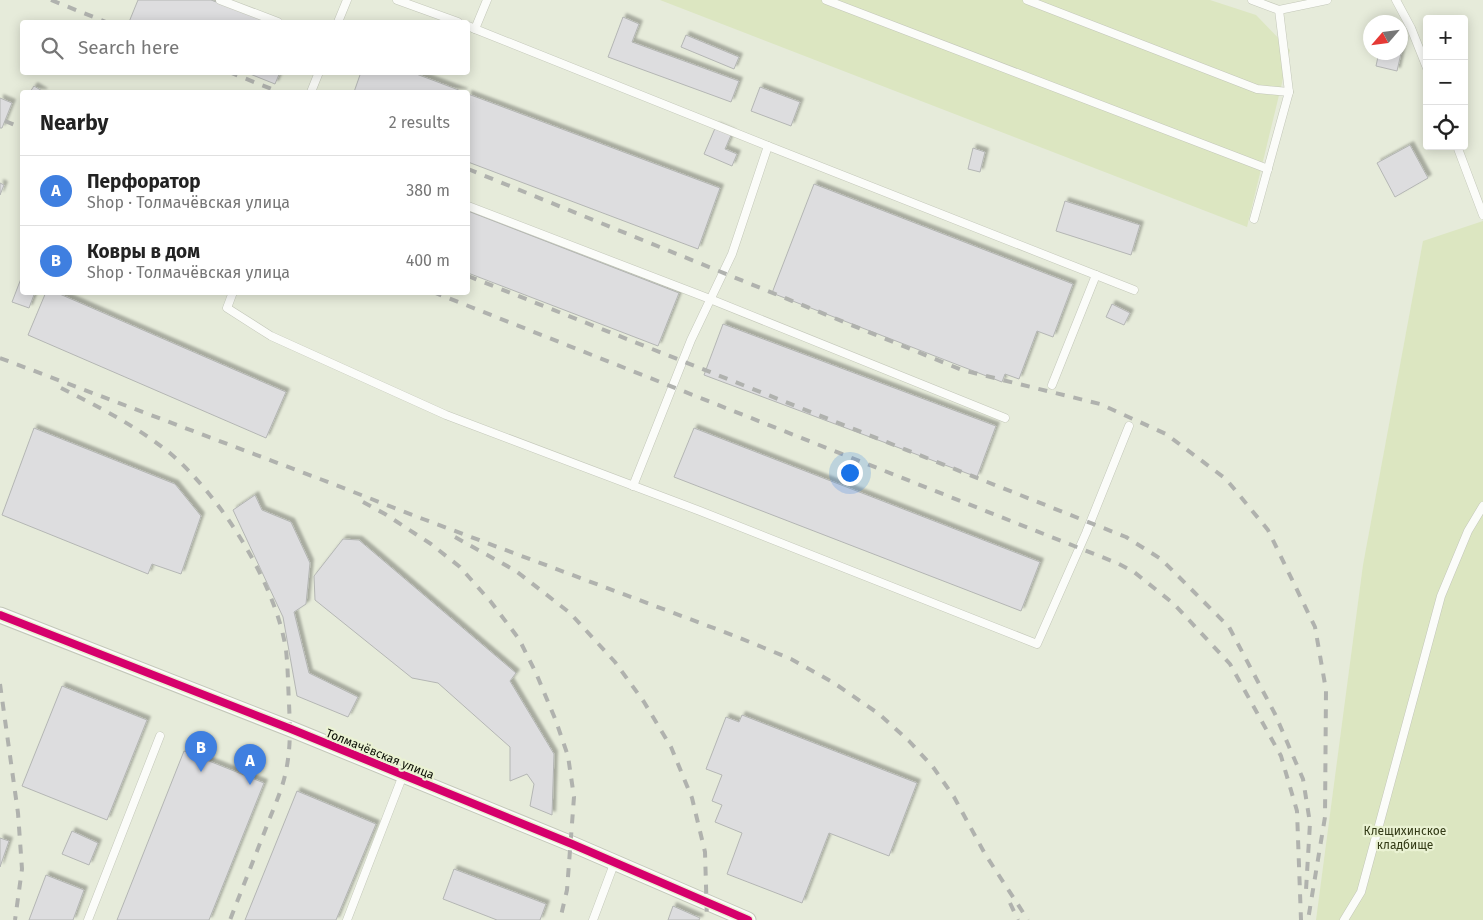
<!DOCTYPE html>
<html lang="en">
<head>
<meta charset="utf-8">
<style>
	body { margin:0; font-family:"Fira Sans",sans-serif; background:#f6f6f6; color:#222 }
	.controls { position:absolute; right:15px; top:15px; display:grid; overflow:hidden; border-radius:5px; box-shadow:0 2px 12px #0003 }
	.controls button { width:45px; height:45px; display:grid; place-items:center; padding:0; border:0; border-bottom:1px solid #e0e0e0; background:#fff; color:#222; font:25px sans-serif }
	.compass { position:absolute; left:1363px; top:15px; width:45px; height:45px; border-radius:50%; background:#fff; box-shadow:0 2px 12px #0003; rotate:242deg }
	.you { position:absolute; left:849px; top:472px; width:18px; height:18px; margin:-12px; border:4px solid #fff; border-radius:50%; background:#1a73e8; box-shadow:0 0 0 8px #1a73e833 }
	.badge { display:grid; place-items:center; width:32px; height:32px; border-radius:50%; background:#575b4f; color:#fff; font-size:16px; font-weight:700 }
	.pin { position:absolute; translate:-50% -41px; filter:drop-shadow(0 1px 2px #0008) }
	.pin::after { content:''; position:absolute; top:26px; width:18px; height:15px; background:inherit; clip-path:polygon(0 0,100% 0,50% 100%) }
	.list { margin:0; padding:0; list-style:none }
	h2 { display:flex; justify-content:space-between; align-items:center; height:65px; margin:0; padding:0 20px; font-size:21px }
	h2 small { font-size:16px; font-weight:400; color:#767676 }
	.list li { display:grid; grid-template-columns:32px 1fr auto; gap:15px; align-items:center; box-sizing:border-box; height:70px; padding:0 20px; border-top:1px solid #e0e0e0 }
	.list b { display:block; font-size:19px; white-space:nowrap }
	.list p { margin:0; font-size:16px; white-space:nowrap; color:#767676 }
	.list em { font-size:16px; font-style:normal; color:#767676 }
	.icon { flex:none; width:28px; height:28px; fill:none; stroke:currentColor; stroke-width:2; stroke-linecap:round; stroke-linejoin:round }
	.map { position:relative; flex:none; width:1483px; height:920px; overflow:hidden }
	.search { position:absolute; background:#fff; box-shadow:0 2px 12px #0003; left:20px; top:20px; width:450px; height:55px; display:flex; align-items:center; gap:12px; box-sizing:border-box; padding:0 18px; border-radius:5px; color:#767676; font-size:19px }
	.panel { position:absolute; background:#fff; box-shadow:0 2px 12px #0003; left:20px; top:90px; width:450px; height:205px; border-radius:5px }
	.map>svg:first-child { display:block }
	.green { fill:#dce6c1 }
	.building { fill:#dddddf; stroke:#b4b6b4; filter:url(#shadow) }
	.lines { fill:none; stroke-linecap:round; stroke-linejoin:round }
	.service-casing { stroke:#c3c7b9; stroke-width:9 }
	.minor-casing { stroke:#c3c7b9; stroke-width:17 }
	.service { stroke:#fbfcf9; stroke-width:8 }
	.minor { stroke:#fbfcf9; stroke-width:15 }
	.rail { stroke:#b0b2ae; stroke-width:4; stroke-dasharray:9 9; stroke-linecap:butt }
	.cycleway-casing { stroke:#eaf2d3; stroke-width:11 }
	.cycleway { stroke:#d6006c; stroke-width:8 }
	.labels { text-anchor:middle; stroke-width:4.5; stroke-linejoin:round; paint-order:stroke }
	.street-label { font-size:12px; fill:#0a0d04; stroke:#eaf2d3 }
	.park-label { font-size:12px; fill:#343b17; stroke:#eaf2d3 }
</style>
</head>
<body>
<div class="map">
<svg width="1483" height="920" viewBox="0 0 1483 920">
	<defs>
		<filter id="shadow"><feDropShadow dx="3.5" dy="-3.5" stdDeviation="1" flood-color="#0004"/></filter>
	</defs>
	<rect width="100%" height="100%" fill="#e6ebda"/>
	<g class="green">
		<polygon points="660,0 1210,0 1256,15 1290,50 1247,227"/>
		<polygon points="1483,221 1483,920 1316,920 1363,565 1423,241"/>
	</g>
	<g class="building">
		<polygon points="138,0 211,0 270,22 129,22"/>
		<polygon points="623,17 639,24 632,42 739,81 731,102 608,57"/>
		<polygon points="686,35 739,57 734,69 681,47"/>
		<polygon points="1400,39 1404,40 1397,71 1376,66 1379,52 1400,52"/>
		<polygon points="245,72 280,72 275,84"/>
		<polygon points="361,72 411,72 464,92 354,92"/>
		<polygon points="34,86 44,92 30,92"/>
		<polygon points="760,87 800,102 791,126 751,111"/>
		<polygon points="468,94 720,188 698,249 468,162"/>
		<polygon points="0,98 12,103 2,128 0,128"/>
		<polygon points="716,126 732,133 725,149 737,154 732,166 704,154"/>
		<polygon points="1410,145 1428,178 1395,197 1377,163"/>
		<polygon points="973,148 985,152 980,172 968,169"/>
		<polygon points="0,183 4,185 0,195"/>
		<polygon points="814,184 1073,284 1053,337 1037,331 1019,379 1005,374 1002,382 772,293"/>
		<polygon points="1065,201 1140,225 1131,255 1056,231"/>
		<polygon points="468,211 679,293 658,346 468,273"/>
		<polygon points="22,276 22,292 35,292 29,308 12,302"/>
		<polygon points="46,292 55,292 286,392 266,438 28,335"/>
		<polygon points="1112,304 1130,313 1124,325 1106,317"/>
		<polygon points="723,324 996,426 977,477 704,375"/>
		<polygon points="34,428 175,484 201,516 181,574 152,564 148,574 2,515"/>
		<polygon points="694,428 1040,562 1021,611 674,477"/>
		<polygon points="255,495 262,510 291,522 310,563 306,604 294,612 309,673 358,697 348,717 297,696 283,617 233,510"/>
		<polygon points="343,539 359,540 516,673 510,681 554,754 552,815 530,806 534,784 527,774 510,781 510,747 438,683 412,678 315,600 314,576"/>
		<polygon points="62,686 147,720 107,820 22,786"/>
		<polygon points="742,715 917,783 889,856 829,833 802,903 727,874 742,833 715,822 722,805 712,801 722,775 706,769 726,717 739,722"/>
		<polygon points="184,751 264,783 209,920 117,920"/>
		<polygon points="297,791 376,824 336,920 245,920"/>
		<polygon points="72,831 98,843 89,865 62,854"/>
		<polygon points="0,838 9,841 0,867"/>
		<polygon points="454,869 546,904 540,920 497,920 443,899"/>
		<polygon points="46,875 84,890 73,920 29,920"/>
		<polygon points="673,906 700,918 699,920 668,920"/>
	</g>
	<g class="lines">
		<g class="service-casing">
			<g id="service">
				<polyline points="220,0 278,22"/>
				<polyline points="397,0 458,22"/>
				<polyline points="826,0 1268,169"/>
				<polyline points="1027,0 1257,89 1289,92"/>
				<polyline points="1252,0 1279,10"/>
				<polyline points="1396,0 1411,28 1427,68"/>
				<polyline points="338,22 347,0"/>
				<polyline points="468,26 475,29 487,0"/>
				<polyline points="475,29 768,146 732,254 691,340 633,486"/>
				<polyline points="311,92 319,72"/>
				<polyline points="768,146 1134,290"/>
				<polyline points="1457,146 1483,215"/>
				<polyline points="468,206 710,299 1005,418"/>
				<polyline points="1254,219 1289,92 1279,10 1327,0"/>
				<polyline points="233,292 227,308 271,336 446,415 700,511 1037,644 1086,533 1129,426"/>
				<polyline points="1052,385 1096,275"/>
				<polyline points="88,920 160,736"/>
				<polyline points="347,920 403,775"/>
				<polyline points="593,920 614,864"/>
				<polyline points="1344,920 1361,892 1441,596 1468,531 1483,506"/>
			</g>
		</g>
		<g class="minor-casing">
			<polyline id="minor" points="0,615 291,729 572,844 748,920"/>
		</g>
		<use href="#service" class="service"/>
		<use href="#minor" class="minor"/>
		<g class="rail">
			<polyline points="51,0 106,22"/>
			<polyline points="229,72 279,92"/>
			<polyline points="5,121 22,128"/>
			<polyline points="468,169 962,370 1100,404 1166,434 1226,479 1268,530 1315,627 1326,690 1325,817 1308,920"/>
			<polyline points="468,276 1126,537 1161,559 1229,627 1275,714 1303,779 1310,823 1306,890"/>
			<polyline points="433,292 1117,563 1134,572 1174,604 1230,664 1281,756 1297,811 1301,920"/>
			<polyline points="0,358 320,479 423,519 735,636 791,659 834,683 879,714 909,741 933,767 954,797 985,854 1028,920"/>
			<path d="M61,388C99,407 138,427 171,454C222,498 276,584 286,650C288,668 288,686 289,703C290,728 291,746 286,771C282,791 273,809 266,828C254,859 242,889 230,920"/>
			<polyline points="363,502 385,514 431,544 460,567 491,602 519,639 536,673 556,721 568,756 574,797 567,890 560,920"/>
			<polyline points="455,537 516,571 570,613 615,662 644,702 671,747 692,798 705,852 707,920"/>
			<polyline points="0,684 18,813 22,869 15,920"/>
			<polyline points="1010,903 1018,920"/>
		</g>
		<g class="cycleway-casing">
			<polyline id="cycleway" points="0,615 291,729 572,844 748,920"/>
		</g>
		<use href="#cycleway" class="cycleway"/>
	</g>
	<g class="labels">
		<g class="street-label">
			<text transform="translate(380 754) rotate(22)" y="4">Толмачёвская улица</text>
		</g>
		<g class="park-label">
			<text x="1405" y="835">Клещихинское<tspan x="1405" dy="14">кладбище</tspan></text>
		</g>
	</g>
</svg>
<div class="controls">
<button>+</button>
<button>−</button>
<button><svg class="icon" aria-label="locate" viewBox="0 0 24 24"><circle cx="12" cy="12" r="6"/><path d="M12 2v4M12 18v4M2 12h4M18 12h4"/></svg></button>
</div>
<svg class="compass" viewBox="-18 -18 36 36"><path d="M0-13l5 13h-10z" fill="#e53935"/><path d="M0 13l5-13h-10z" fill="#767676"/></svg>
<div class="you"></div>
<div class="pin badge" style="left:250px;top:785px;background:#3f7fe0">A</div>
<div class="pin badge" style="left:201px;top:772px;background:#3f7fe0">B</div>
<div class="search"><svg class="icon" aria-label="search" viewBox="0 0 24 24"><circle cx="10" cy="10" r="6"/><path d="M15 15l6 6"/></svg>Search here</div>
<section class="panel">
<h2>Nearby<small>2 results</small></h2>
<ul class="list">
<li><span class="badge" style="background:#3f7fe0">A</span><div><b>Перфоратор</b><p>Shop · Толмачёвская улица</p></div><em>380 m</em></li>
<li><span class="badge" style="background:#3f7fe0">B</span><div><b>Ковры в дом</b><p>Shop · Толмачёвская улица</p></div><em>400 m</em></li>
</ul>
</section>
</div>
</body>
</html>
